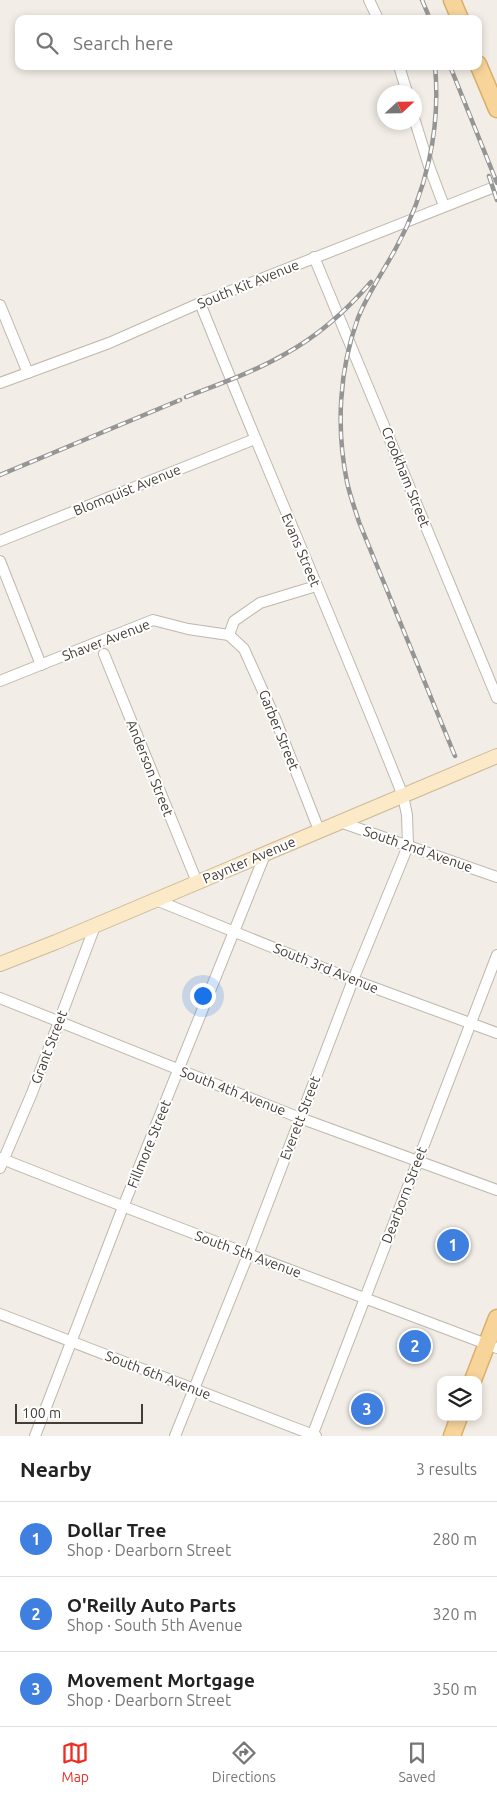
<!DOCTYPE html>
<html lang="en">
<head>
<meta charset="utf-8">
<style>
	body { margin:0; font-family:Ubuntu,sans-serif; background:#f2f2f2; color:#222 }
	.controls { position:absolute; right:15px; bottom:15px; display:grid; overflow:hidden; border-radius:10px; box-shadow:0 2px 8px #0003 }
	.controls button { width:45px; height:45px; display:grid; place-items:center; padding:0; border:0; border-bottom:1px solid #e0e0e0; background:#fff; color:#222; font:25px sans-serif }
	.compass { position:absolute; left:377px; top:85px; width:45px; height:45px; border-radius:50%; background:#fff; box-shadow:0 2px 8px #0003; rotate:68deg }
	.scale { position:absolute; left:15px; bottom:12px; width:128px; box-sizing:border-box; padding-left:5px; border:2px solid #443d36; border-top:0; font-size:14px; line-height:18px; white-space:nowrap; color:#443d36; -webkit-text-stroke:4px #fff; paint-order:stroke }
	.you { position:absolute; left:202px; top:995px; width:18px; height:18px; margin:-12px; border:4px solid #fff; border-radius:50%; background:#1a73e8; box-shadow:0 0 0 8px #1a73e833 }
	.badge { display:grid; place-items:center; width:32px; height:32px; border-radius:50%; background:#eb2f24; color:#fff; font-size:16px; font-weight:700 }
	.pin { position:absolute; translate:-50% -50%; border:2px solid #fff; box-shadow:0 1px 5px #0006 }
	.list { margin:0; padding:0; list-style:none }
	h2 { display:flex; justify-content:space-between; align-items:center; height:65px; margin:0; padding:0 20px; font-size:21px }
	h2 small { font-size:16px; font-weight:400; color:#767676 }
	.list li { display:grid; grid-template-columns:32px 1fr auto; gap:15px; align-items:center; box-sizing:border-box; height:75px; padding:0 20px; border-top:1px solid #e0e0e0 }
	.list b { display:block; font-size:19px; white-space:nowrap }
	.list p { margin:0; font-size:16px; white-space:nowrap; color:#767676 }
	.list em { font-size:16px; font-style:normal; color:#767676 }
	.icon { flex:none; width:28px; height:28px; fill:none; stroke:currentColor; stroke-width:2; stroke-linecap:round; stroke-linejoin:round }
	.map { position:relative; flex:none; width:497px; height:1436px; overflow:hidden }
	.search { position:absolute; background:#fff; box-shadow:0 2px 8px #0003; left:15px; right:15px; top:15px; height:55px; display:flex; align-items:center; gap:12px; box-sizing:border-box; padding:0 18px; border-radius:10px; color:#767676; font-size:19px }
	.sheet { height:290px; background:#fff }
	nav { display:flex; justify-content:space-around; align-items:center; box-sizing:border-box; height:70px; border-top:1px solid #e0e0e0; background:#fff; font-size:14px; color:#767676 }
	nav a { display:grid; justify-items:center; gap:2px }
	nav .on { color:#eb2f24 }
	.map>svg:first-child { display:block }
	.lines { fill:none; stroke-linecap:round; stroke-linejoin:round }
	.street-casing { stroke:#bfb7ac; stroke-width:12 }
	.secondary-casing { stroke:#cfbb98; stroke-width:16 }
	.primary-casing { stroke:#dbaf6b; stroke-width:19 }
	.street { stroke:#fff; stroke-width:10 }
	.secondary { stroke:#fbe9c7; stroke-width:14 }
	.primary { stroke:#f7d49a; stroke-width:16 }
	.rail-casing { stroke:#959595; stroke-width:4.5 }
	.rail { stroke:#fff; stroke-width:2.5; stroke-dasharray:8; stroke-linecap:butt }
	.labels { text-anchor:middle; stroke-width:4; stroke-linejoin:round; paint-order:stroke }
	.street-label { font-size:14px; fill:#443d36; stroke:#fff }
</style>
</head>
<body>
<div class="map">
<svg width="497" height="1436" viewBox="0 0 497 1436">
	<rect width="100%" height="100%" fill="#f2ede6"/>
	<g class="lines">
		<g class="street-casing">
			<g id="street">
				<polyline points="369,0 378,19"/>
				<polyline points="399,66 407,92"/>
				<polyline points="414,118 429,166 444,206"/>
				<polyline points="314,257 497,698"/>
				<polyline points="0,305 28,373"/>
				<polyline points="0,383 109,343 200,303 497,186"/>
				<polyline points="0,541 255,439"/>
				<polyline points="0,561 41,665"/>
				<polyline points="229,635 244,649 275,718 319,830"/>
				<polyline points="229,635 234,621 260,603 316,586"/>
				<polyline points="104,654 197,882"/>
				<polyline points="0,681 153,620 188,629 229,635"/>
				<polyline points="340,822 497,877"/>
				<polyline points="156,900 353,980 497,1033"/>
				<polyline points="0,998 300,1118 497,1190"/>
				<path d="M0,1158C165,1224 331,1285 497,1348"/>
				<polyline points="0,1168 32,1093 95,926"/>
				<polyline points="0,1314 316,1436"/>
				<polyline points="35,1436 123,1207 266,852"/>
				<path d="M175,1436L248,1255L353,980L408,846L407,815L403,796C338,631 266,468 200,303"/>
				<polyline points="312,1436 497,955"/>
			</g>
		</g>
		<g class="secondary-casing">
			<polyline id="secondary" points="0,964 56,942 497,756"/>
		</g>
		<g class="primary-casing">
			<g id="primary">
				<polyline points="452,0 460,19"/>
				<polyline points="478,64 497,109"/>
				<polyline points="473,1380 497,1318"/>
				<polyline points="452,1436 459,1417"/>
			</g>
		</g>
		<use href="#street" class="street"/>
		<use href="#secondary" class="secondary"/>
		<use href="#primary" class="primary"/>
		<g class="rail-casing">
			<g id="rail">
				<polyline points="422,0 430,19"/>
				<path d="M435,66C441,130 426,193 396,248C383,272 368,293 358,318C339,370 336,428 347,482C350,496 355,509 359,522L455,756"/>
				<polyline points="450,66 497,183"/>
				<polyline points="489,176 497,200"/>
				<path d="M186,397C219,384 254,372 285,354C318,336 347,310 371,282"/>
				<polyline points="0,475 180,400"/>
			</g>
		</g>
		<use href="#rail" class="rail"/>
	</g>
	<g class="labels">
		<g class="street-label">
			<text transform="translate(248 284) rotate(-22)" y="5">South Kit Avenue</text>
			<text transform="translate(406 477) rotate(68)" y="5">Crookham Street</text>
			<text transform="translate(127 490) rotate(-22)" y="5">Blomquist Avenue</text>
			<text transform="translate(301 550) rotate(67)" y="5">Evans Street</text>
			<text transform="translate(106 640) rotate(-21)" y="5">Shaver Avenue</text>
			<text transform="translate(279 730) rotate(68)" y="5">Garber Street</text>
			<text transform="translate(150 768) rotate(68)" y="5">Anderson Street</text>
			<text transform="translate(418 849) rotate(19)" y="5">South 2nd Avenue</text>
			<text transform="translate(249 860) rotate(-23)" y="5">Paynter Avenue</text>
			<text transform="translate(326 968) rotate(22)" y="5">South 3rd Avenue</text>
			<text transform="translate(49 1047) rotate(-69)" y="5">Grant Street</text>
			<text transform="translate(233 1091) rotate(21)" y="5">South 4th Avenue</text>
			<text transform="translate(300 1118) rotate(-69)" y="5">Everett Street</text>
			<text transform="translate(149 1144) rotate(-68)" y="5">Fillmore Street</text>
			<text transform="translate(404 1195) rotate(-69)" y="5">Dearborn Street</text>
			<text transform="translate(248 1254) rotate(20)" y="5">South 5th Avenue</text>
			<text transform="translate(158 1375) rotate(21)" y="5">South 6th Avenue</text>
		</g>
	</g>
</svg>
<div class="controls">
<button><svg class="icon" aria-label="layers" viewBox="0 0 24 24"><path d="M12 4l9 5-9 5-9-5zM3 14l9 5 9-5"/></svg></button>
</div>
<svg class="compass" viewBox="-18 -18 36 36"><path d="M0-13l5 13h-10z" fill="#e53935"/><path d="M0 13l5-13h-10z" fill="#767676"/></svg>
<div class="scale">100 m</div>
<div class="you"></div>
<div class="pin badge" style="left:453px;top:1245px;background:#3f7fe0">1</div>
<div class="pin badge" style="left:415px;top:1346px;background:#3f7fe0">2</div>
<div class="pin badge" style="left:367px;top:1409px;background:#3f7fe0">3</div>
<div class="search"><svg class="icon" aria-label="search" viewBox="0 0 24 24"><circle cx="10" cy="10" r="6"/><path d="M15 15l6 6"/></svg>Search here</div>
</div>
<section class="sheet">
<h2>Nearby<small>3 results</small></h2>
<ul class="list">
<li><span class="badge" style="background:#3f7fe0">1</span><div><b>Dollar Tree</b><p>Shop · Dearborn Street</p></div><em>280 m</em></li>
<li><span class="badge" style="background:#3f7fe0">2</span><div><b>O'Reilly Auto Parts</b><p>Shop · South 5th Avenue</p></div><em>320 m</em></li>
<li><span class="badge" style="background:#3f7fe0">3</span><div><b>Movement Mortgage</b><p>Shop · Dearborn Street</p></div><em>350 m</em></li>
</ul>
</section>
<nav>
<a class="on"><svg class="icon" aria-label="map" viewBox="0 0 24 24"><path d="M3 6l6-2 6 2 6-2v14l-6 2-6-2-6 2zM9 4v14M15 6v14"/></svg>Map</a>
<a><svg class="icon" aria-label="directions" viewBox="0 0 24 24"><path d="M12 3l9 9-9 9-9-9zM9 14v-3h6M13 9l2 2-2 2"/></svg>Directions</a>
<a><svg class="icon" aria-label="saved" viewBox="0 0 24 24"><path d="M7 4h10v16l-5-4-5 4z"/></svg>Saved</a>
</nav>
</body>
</html>
